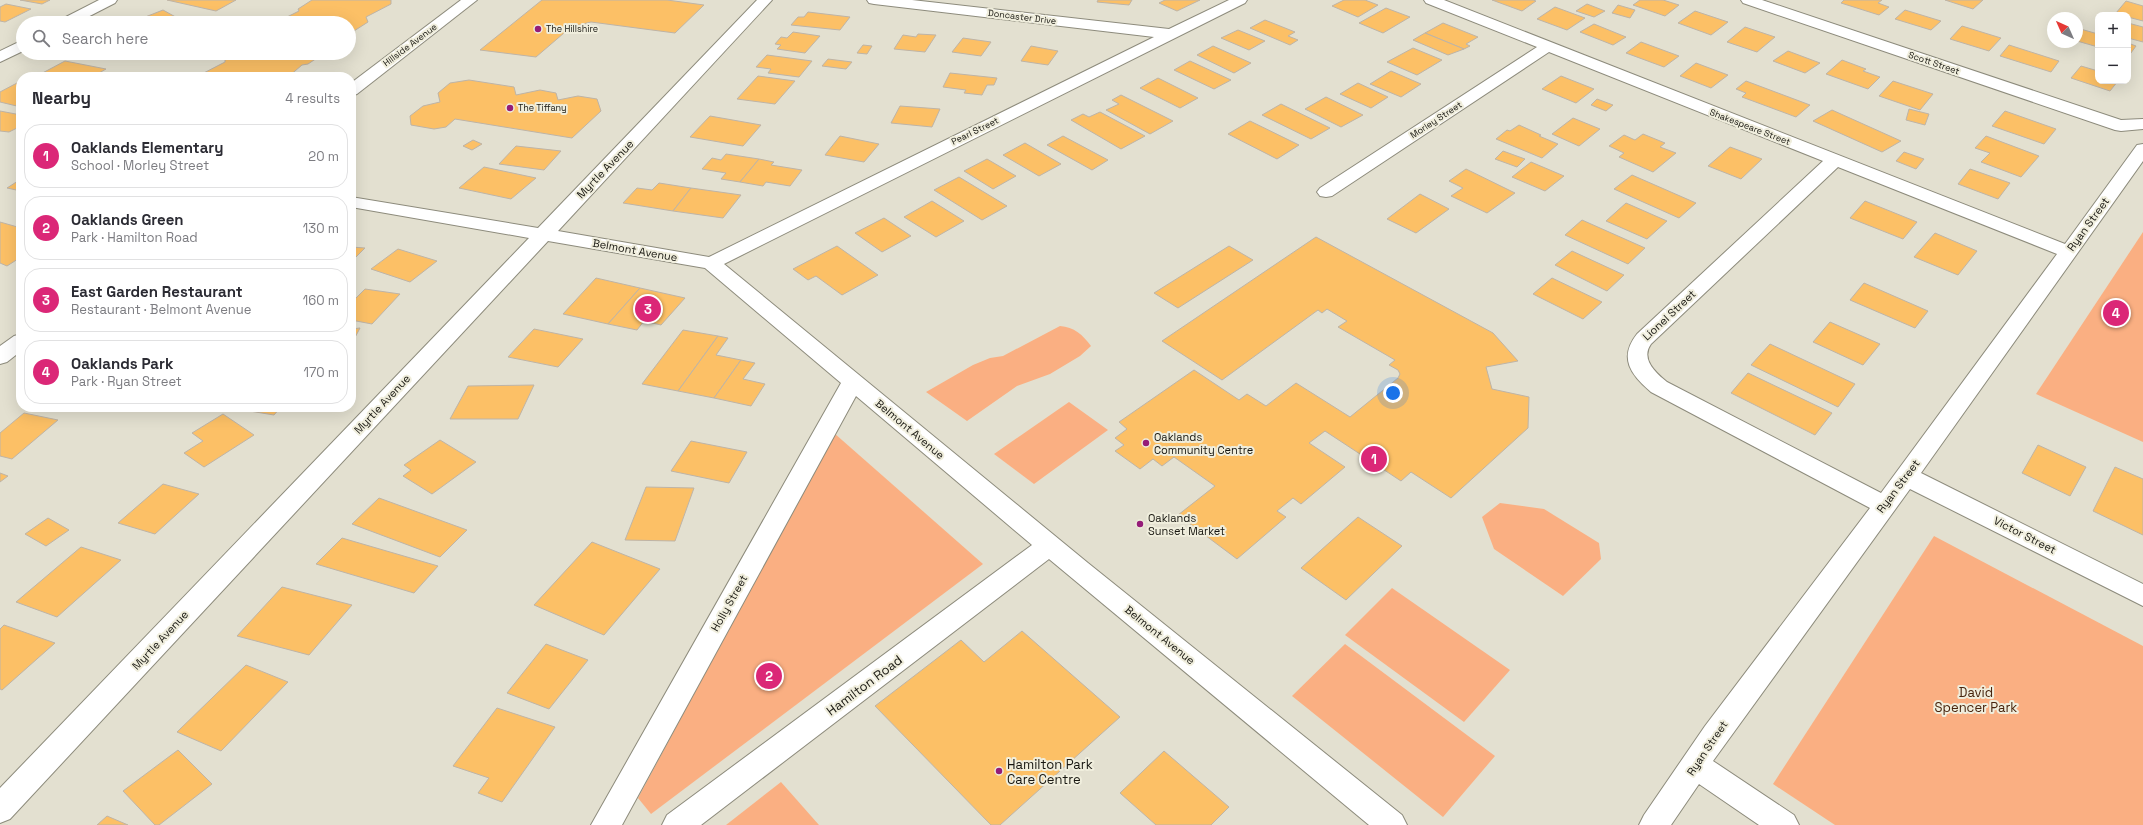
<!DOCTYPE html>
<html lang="en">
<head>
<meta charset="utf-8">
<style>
	body { margin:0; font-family:"Space Grotesk",sans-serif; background:#f7f7f7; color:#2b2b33 }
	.controls { position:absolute; right:12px; top:12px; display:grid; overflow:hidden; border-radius:8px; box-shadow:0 4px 16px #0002 }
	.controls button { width:36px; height:36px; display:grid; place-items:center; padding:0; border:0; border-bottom:1px solid #e1e1e2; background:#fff; color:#2b2b33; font:20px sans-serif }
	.compass { position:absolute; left:2047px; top:12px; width:36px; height:36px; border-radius:50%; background:#fff; box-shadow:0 4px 16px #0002; rotate:315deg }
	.you { position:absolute; left:1393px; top:393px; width:14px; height:14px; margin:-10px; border:3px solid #fff; border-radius:50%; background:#1a73e8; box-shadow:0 0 0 6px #1a73e833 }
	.badge { display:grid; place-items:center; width:26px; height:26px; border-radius:50%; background:#db2777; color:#fff; font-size:13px; font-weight:700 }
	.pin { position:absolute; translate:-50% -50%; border:2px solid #fff; box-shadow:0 1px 4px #0006 }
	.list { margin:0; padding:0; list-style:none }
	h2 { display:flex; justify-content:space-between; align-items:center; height:52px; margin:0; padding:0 16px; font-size:17px }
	h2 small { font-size:13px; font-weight:400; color:#7c7c81 }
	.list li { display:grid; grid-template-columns:26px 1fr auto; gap:12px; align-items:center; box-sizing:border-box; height:64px; margin:0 8px 8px; padding:0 8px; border:1px solid #e1e1e2; border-radius:16px }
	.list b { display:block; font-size:15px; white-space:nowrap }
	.list p { margin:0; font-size:13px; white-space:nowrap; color:#7c7c81 }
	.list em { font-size:13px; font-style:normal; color:#7c7c81 }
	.icon { flex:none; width:22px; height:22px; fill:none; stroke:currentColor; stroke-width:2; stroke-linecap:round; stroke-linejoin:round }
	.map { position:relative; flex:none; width:2143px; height:825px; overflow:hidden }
	.search { position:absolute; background:#fff; box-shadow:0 4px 16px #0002; left:16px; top:16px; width:340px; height:44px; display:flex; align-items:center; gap:10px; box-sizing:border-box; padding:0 14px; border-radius:22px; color:#7c7c81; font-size:15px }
	.panel { position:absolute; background:#fff; box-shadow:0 4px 16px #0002; left:16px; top:72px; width:340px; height:340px; border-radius:16px }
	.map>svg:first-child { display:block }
	.green { fill:#faaf82 }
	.building { fill:#fcc066; stroke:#beb4a7 }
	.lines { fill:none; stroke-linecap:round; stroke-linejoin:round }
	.street-casing { stroke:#8d8b7c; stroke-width:2 }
	.secondary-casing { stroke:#8d8b7c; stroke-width:2 }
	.street { fill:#fff; fill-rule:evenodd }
	.secondary { fill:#fff; fill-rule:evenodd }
	.poi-dot { fill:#951c78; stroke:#f0eedd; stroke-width:1.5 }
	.labels { text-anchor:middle; stroke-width:4; stroke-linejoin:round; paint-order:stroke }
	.far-street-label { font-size:9px; fill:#171610; stroke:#f0eedd }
	.far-poi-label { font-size:9px; fill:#171610; stroke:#f0eedd; text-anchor:start }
	.street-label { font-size:11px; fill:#171610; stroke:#f0eedd }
	.poi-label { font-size:11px; fill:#171610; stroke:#f0eedd; text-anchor:start }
	.near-street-label { font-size:13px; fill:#171610; stroke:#f0eedd }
	.near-park-label { font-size:13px; fill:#47240d; stroke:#f0eedd }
	.near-poi-label { font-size:13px; fill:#171610; stroke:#f0eedd; text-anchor:start }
</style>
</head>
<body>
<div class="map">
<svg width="2143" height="825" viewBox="0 0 2143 825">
	<rect width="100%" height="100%" fill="#e3e0d0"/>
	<g class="green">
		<polygon points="2143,232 2143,442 2036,394"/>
		<path d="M1060,326C1074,327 1083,335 1091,346L1080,356L1050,374L1017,386L967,421L926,392L973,365L990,358L1003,356Z"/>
		<polygon points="1069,402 1108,430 1034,484 994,454"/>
		<polygon points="834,433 983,564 651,814 638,798"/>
		<polygon points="1500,503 1544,509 1599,543 1601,559 1563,596 1494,549 1482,517"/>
		<polygon points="1934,536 2143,646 2143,825 1835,825 1773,784"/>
		<polygon points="1392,588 1510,670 1464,722 1345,635"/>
		<polygon points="1345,644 1495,756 1443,817 1292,696"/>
		<polygon points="781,782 819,825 726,825"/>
	</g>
	<g class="building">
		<polygon points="20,0 50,0 42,4"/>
		<polygon points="167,0 236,0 216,11"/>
		<polygon points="391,0 391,4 366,17 368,22 354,31 349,31 349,23 275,23 299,11 298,9 312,0"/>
		<polygon points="542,0 667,0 704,5 675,33 591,22 571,27 536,57 480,50"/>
		<polygon points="1098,0 1132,0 1129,5 1097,2"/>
		<polygon points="1165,0 1200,0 1177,11 1159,3"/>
		<polygon points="1344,0 1365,0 1378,5 1358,17 1332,6"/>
		<polygon points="1492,0 1533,0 1536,1 1522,11"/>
		<polygon points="1640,0 1663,0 1679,5 1665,16 1633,5"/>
		<polygon points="1844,0 1882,0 1878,3 1889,7 1879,15 1841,3"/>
		<polygon points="1945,0 1983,0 1973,9"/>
		<polygon points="2126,1 2143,6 2143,21 2128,17 2128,15 2116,13"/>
		<polygon points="6,4 31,9 5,22 0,21 0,7"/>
		<polygon points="1587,4 1605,11 1594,17 1576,11"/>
		<polygon points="1618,5 1635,10 1630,18 1612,13"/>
		<polygon points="1555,7 1585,18 1567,30 1537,19"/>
		<polygon points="1386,8 1410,17 1383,33 1359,23"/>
		<polygon points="163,10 181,20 173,23 130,23"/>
		<polygon points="1905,10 1941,21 1931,30 1895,19"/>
		<polygon points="1695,11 1728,22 1711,35 1678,23"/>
		<polygon points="808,12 850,17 840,30 791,25 798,17 804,17"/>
		<polygon points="1265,20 1295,32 1288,36 1298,40 1290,45 1250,28"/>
		<polygon points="1443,23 1478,37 1466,44 1470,46 1464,49 1425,33"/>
		<polygon points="2128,23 2143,27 2143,42 2128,38"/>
		<polygon points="1594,24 1626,37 1613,45 1580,32"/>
		<polygon points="1962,26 2001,38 1989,51 1950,39"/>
		<polygon points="1745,27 1775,37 1757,52 1727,42"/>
		<polygon points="2077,28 2098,34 2098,47 2077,41"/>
		<polygon points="1238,30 1265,41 1249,50 1221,38"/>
		<polygon points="793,32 820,36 805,53 777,49 781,45 775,44 781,37 787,38"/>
		<polygon points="1425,33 1464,49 1448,55 1413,40"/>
		<polygon points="918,34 936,35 925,52 894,49 903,35 916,37"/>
		<polygon points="963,38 991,42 981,56 952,52"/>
		<polygon points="1641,42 1679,56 1664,67 1626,53"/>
		<polygon points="2128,43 2136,46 2128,57"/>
		<polygon points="863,45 872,46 867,54 857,53"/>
		<polygon points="2009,45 2059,61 2051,72 2000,56"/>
		<polygon points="1031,46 1058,51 1048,65 1021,61"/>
		<polygon points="1213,46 1251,63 1234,73 1197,55"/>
		<polygon points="1413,48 1442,60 1417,75 1387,62"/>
		<polygon points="1788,51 1820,63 1805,73 1773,61"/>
		<polygon points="78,53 107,53 99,57"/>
		<polygon points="236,53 323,53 323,54 308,64 302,65 288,77 196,77 225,62 225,60"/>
		<polygon points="767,55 812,61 799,77 768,73 771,69 756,67"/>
		<polygon points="828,59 852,62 846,69 822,66"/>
		<polygon points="1842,60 1866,69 1863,71 1880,77 1868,89 1826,74"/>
		<polygon points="65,61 106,69 92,77 35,77"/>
		<polygon points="1190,61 1231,80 1214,89 1174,70"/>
		<polygon points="1696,63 1728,75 1711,88 1680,76"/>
		<polygon points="2081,66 2098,71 2098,81 2118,81 2110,91 2071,78"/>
		<polygon points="1391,71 1421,84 1401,97 1370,84"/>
		<polygon points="950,73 997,78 994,85 987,85 982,95 964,93 966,90 943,87"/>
		<polygon points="758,76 795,81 775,104 737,99"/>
		<polygon points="1561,76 1594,89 1576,103 1542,89"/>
		<polygon points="1158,78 1198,98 1180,108 1140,88"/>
		<polygon points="469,80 514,87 516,95 540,90 556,93 558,100 578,96 597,99 601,111 572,138 455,119 446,127 434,129 411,125 410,116 423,106 440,102 438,93 450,83"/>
		<polygon points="1746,81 1810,105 1796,117 1742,97 1746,93 1736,89"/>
		<polygon points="1893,81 1933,94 1920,110 1879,96"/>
		<polygon points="17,83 21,84 21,107 0,102 0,92"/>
		<polygon points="1358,83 1388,97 1371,108 1340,94"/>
		<polygon points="1121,95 1173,121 1150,134 1106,110 1119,104 1112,100"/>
		<polygon points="1326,97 1363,115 1341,127 1305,109"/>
		<polygon points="1597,99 1613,105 1606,111 1591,105"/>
		<polygon points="1281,104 1330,128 1311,139 1262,115"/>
		<polygon points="900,106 940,109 932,127 891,123"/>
		<polygon points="1909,109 1929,114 1925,125 1906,120"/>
		<polygon points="1832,110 1901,141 1882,152 1813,121"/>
		<polygon points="0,111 21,115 21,126 9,132 0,131"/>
		<polygon points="2005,111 2056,129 2044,144 1992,126"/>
		<polygon points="1100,112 1145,136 1121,149 1071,120 1083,114 1089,117"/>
		<polygon points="710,116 761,125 743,146 690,137"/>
		<polygon points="1573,118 1600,129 1579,146 1552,134"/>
		<polygon points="1250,121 1299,145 1277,159 1228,134"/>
		<polygon points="1519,125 1541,135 1539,136 1558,144 1542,158 1496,139 1507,130 1510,131"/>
		<polygon points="1643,134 1665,143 1660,147 1676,153 1653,172 1619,157 1624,153 1609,146 1624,135 1635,140"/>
		<polygon points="840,136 879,144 864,162 825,155"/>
		<polygon points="1063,136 1108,160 1092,170 1047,145"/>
		<polygon points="1986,136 2039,156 2021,177 1981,162 1990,153 1975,148"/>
		<polygon points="473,140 482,144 472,150 463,146"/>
		<polygon points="1025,143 1061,164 1039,176 1003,155"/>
		<polygon points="516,146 561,151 544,170 499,164"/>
		<polygon points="1730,147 1762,159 1741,179 1708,166"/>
		<polygon points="1503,151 1525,159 1517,167 1495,159"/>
		<polygon points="1904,152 1924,159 1916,169 1896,161"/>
		<polygon points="726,154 759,159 740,182 721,179 726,173 702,169 712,158 721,160"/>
		<polygon points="759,159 774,162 771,165 802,170 790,186 766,182 763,186 740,182"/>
		<polygon points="987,159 1016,176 993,189 964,171"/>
		<polygon points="1531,162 1564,176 1545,191 1512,177"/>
		<polygon points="484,167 536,178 511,199 459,188"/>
		<polygon points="1466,169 1515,193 1487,213 1451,196 1463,188 1449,181"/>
		<polygon points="1970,169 2010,183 1998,199 1958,184"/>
		<polygon points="1632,175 1696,203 1679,218 1614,189"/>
		<polygon points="959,177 1007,206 982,220 934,190"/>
		<polygon points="21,179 21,191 7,188"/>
		<polygon points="659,183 691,188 673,211 623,203 637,188 652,190"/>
		<polygon points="691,188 741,195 723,218 673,211"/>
		<polygon points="1420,194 1449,209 1416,233 1387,219"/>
		<polygon points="932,201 964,221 936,237 904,217"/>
		<polygon points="1865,201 1917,222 1903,239 1850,218"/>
		<polygon points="1626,203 1667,221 1647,239 1606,221"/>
		<polygon points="884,218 911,236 882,252 855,233"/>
		<polygon points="1582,220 1645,248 1628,264 1565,235"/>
		<polygon points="0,222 21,228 21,257 7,266 0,263"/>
		<polygon points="1935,233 1977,251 1958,275 1914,257"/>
		<polygon points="1316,237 1493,333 1518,361 1486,367 1492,389 1529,397 1528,428 1451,498 1411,472 1401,481 1325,431 1309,443 1345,467 1301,504 1293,498 1277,511 1286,517 1237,559 1178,515 1215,486 1174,457 1162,466 1153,459 1140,469 1115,451 1124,445 1115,438 1127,429 1119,422 1194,370 1239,400 1247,394 1266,406 1296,383 1350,417 1398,378 1400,374 1398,370 1389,365 1395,360 1338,327 1347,321 1327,309 1322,313 1318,310 1222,380 1162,341"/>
		<polygon points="837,246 878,275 842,295 816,276 808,280 793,269"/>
		<polygon points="1229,246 1253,260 1178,308 1154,293"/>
		<polygon points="351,247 365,248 351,262"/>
		<polygon points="398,249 437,261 410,282 371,269"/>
		<polygon points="1572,251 1624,275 1607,291 1555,265"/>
		<polygon points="596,278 640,288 608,324 563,314"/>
		<polygon points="1552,278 1602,302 1583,319 1533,294"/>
		<polygon points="1864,283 1928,311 1915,328 1850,300"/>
		<polygon points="640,288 685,298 661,325 644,321 637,330 608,324"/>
		<polygon points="365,289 400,294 372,324 351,320 351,303"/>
		<polygon points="1830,322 1880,344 1863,365 1813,342"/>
		<polygon points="360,328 351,345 351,329"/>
		<polygon points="534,329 583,339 558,367 508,357"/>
		<polygon points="683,330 718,336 678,391 642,384"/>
		<polygon points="718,336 728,338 716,355 741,360 714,398 678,391"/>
		<polygon points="1770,344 1855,384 1838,407 1751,365"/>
		<polygon points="741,360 755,363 743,379 765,384 751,406 714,398"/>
		<polygon points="1748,373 1832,413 1815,435 1731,393"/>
		<polygon points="534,385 518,419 450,419 468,386"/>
		<polygon points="225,407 281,407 274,415"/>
		<polygon points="24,413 58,420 12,459 0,456 0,433"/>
		<polygon points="223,414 254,435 204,467 184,453 203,441 192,433"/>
		<polygon points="440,440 476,462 432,494 403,476 411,470 404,465"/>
		<polygon points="691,441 747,452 729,483 671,471"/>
		<polygon points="2038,445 2086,467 2070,496 2022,473"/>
		<polygon points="2115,467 2143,479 2143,535 2093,511"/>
		<polygon points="0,473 8,476 0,482"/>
		<polygon points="163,484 199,494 155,534 118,523"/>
		<polygon points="646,487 694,488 675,541 625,540"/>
		<polygon points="379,498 467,530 440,557 352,524"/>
		<polygon points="1358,517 1402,546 1346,600 1301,568"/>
		<polygon points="48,518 69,530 46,546 25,534"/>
		<polygon points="342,538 438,566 414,593 316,564"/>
		<polygon points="592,542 660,569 604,635 534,605"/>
		<polygon points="81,547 121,560 57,617 16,602"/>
		<polygon points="282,587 352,605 309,655 237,636"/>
		<polygon points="4,625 55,643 2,690 0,689 0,629"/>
		<polygon points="1022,631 1120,717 1000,825 991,825 875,706 961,640 984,662"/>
		<polygon points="546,644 588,660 549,709 507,693"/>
		<polygon points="246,665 288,682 221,751 177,732"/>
		<polygon points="497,708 555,727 502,802 478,793 489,778 453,766"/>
		<polygon points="178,750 212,784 159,825 155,825 123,791"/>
		<polygon points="1164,751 1229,807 1211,825 1156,825 1120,793"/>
		<polygon points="107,816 128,825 97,825"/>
	</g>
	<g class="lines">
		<g class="street-casing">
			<g id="street">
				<polygon points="99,0 117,0 115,3 76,23 58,23 60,20"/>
				<polygon points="757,0 772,0 558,231 709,257 1154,37 874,4 869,3 867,0 912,0 1169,29 1229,0 1247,0 1245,3 724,264 1088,563 1402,815 1407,825 1369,825 1049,559 701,825 662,825 667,815 1032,545 856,396 622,825 591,825 841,383 705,268 548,241 10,819 0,823 0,788 529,238 351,207 351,197 538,228"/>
				<path d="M1424,0H1444L2065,244L2137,145L2143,144V161L1921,473L2143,584V606L1910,489L1713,761L1794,815L1799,825H1759L1699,784L1671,825H1639L1644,815L1705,726L1870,508L1651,392C1631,375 1618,358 1637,334L1823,161L1549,52L1332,196L1326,197L1320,196L1317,192L1320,188L1537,47L1426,3ZM1838,167L2057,254L1881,493L1667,382C1656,373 1640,359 1651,344Z"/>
				<polygon points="1741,0 1762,0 2121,120 2143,119 2143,129 2121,131 2115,130 1743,3"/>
				<polygon points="23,40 23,51 0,62 0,51"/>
			</g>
		</g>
		<g class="secondary-casing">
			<g id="secondary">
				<polygon points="461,0 477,0 357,94 351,96 351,83"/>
				<polygon points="21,334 21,351 7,362 0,364 0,346 14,336"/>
			</g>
		</g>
		<use href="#street" class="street"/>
		<use href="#secondary" class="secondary"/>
	</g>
	<g class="poi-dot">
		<circle cx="538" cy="29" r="4"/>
		<circle cx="510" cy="108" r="4"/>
		<circle cx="1146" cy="443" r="4"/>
		<circle cx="1140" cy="524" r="4"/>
		<circle cx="999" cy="771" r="4"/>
	</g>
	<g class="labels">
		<g class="far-street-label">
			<text transform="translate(1022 17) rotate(7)" y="3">Doncaster Drive</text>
			<text transform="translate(410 45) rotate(-37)" y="3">Hillside Avenue</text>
			<text transform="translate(1934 63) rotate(19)" y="3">Scott Street</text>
			<text transform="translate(1436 120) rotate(-33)" y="3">Morley Street</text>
			<text transform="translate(1750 127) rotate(21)" y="3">Shakespeare Street</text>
			<text transform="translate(975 131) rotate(-26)" y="3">Pearl Street</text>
		</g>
		<g class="far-poi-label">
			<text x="546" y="32">The Hillshire</text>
			<text x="518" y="111">The Tiffany</text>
		</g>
		<g class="street-label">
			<text transform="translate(605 169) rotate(-46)" y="4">Myrtle Avenue</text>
			<text transform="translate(2088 224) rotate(-54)" y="4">Ryan Street</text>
			<text transform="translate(635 250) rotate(10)" y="4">Belmont Avenue</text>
			<text transform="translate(1669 315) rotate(-43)" y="4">Lionel Street</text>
			<text transform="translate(382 404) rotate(-47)" y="4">Myrtle Avenue</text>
			<text transform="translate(910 429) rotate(40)" y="4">Belmont Avenue</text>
			<text transform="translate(1898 486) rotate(-53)" y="4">Ryan Street</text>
			<text transform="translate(2025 535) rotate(27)" y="4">Victor Street</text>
			<text transform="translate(729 603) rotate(-61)" y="4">Holly Street</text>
			<text transform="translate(1160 635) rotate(39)" y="4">Belmont Avenue</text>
			<text transform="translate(160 640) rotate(-47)" y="4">Myrtle Avenue</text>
			<text transform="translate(1707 748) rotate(-56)" y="4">Ryan Street</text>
		</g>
		<g class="poi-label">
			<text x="1154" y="441">Oaklands<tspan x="1154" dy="13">Community Centre</tspan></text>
			<text x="1148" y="522">Oaklands<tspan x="1148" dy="13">Sunset Market</tspan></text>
		</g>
		<g class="near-street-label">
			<text transform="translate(864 685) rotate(-37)" y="5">Hamilton Road</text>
		</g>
		<g class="near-park-label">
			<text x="1976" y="697">David<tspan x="1976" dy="15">Spencer Park</tspan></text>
		</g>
		<g class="near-poi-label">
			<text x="1007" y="769">Hamilton Park<tspan x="1007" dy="15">Care Centre</tspan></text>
		</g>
	</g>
</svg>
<div class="controls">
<button>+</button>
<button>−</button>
</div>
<svg class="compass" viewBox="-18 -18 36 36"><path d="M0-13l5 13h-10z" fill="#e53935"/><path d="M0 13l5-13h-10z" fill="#7c7c81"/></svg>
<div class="you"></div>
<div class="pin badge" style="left:1374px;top:459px">1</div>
<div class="pin badge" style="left:769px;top:676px">2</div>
<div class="pin badge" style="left:648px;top:309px">3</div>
<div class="pin badge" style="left:2116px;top:313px">4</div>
<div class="search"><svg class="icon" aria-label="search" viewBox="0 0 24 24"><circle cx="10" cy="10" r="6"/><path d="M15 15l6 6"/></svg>Search here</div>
<section class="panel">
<h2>Nearby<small>4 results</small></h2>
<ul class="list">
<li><span class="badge">1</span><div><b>Oaklands Elementary</b><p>School · Morley Street</p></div><em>20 m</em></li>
<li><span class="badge">2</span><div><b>Oaklands Green</b><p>Park · Hamilton Road</p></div><em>130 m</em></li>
<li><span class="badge">3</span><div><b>East Garden Restaurant</b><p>Restaurant · Belmont Avenue</p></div><em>160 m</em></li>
<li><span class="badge">4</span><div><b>Oaklands Park</b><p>Park · Ryan Street</p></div><em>170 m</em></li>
</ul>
</section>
</div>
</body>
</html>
